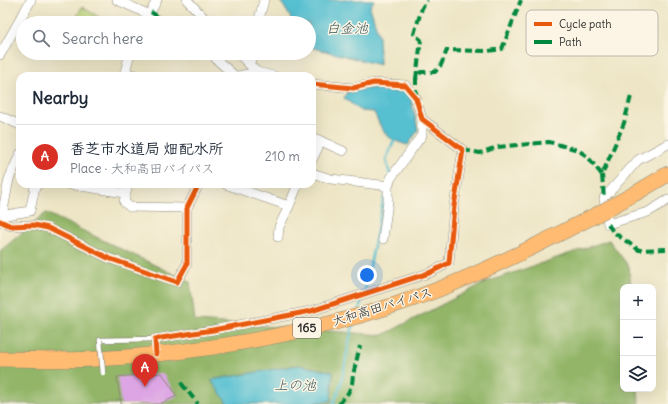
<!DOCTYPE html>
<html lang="en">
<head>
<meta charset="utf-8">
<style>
	body { margin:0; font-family:Delius,"Klee One",sans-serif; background:#f6f6f7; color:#1f2937 }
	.controls { position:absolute; right:12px; bottom:12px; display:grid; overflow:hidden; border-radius:8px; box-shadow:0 4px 16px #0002 }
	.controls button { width:36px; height:36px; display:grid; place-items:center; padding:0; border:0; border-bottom:1px solid #e0e1e3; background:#fff; color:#1f2937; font:20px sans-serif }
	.you { position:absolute; left:367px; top:275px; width:14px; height:14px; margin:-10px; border:3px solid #fff; border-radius:50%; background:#1a73e8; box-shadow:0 0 0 6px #1a73e833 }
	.badge { display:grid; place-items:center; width:26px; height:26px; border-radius:50%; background:#d93025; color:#fff; font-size:13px; font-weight:700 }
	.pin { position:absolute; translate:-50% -33px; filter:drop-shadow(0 1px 2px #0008) }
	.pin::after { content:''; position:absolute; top:21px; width:14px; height:12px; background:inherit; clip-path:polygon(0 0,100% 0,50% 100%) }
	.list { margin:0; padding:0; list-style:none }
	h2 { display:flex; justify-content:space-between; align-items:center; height:52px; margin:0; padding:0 16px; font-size:17px }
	h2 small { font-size:13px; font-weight:400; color:#747a83 }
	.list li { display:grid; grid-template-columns:26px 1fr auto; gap:12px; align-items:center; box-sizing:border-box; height:64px; padding:0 16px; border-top:1px solid #e0e1e3 }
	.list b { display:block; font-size:15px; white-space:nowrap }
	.list p { margin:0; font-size:13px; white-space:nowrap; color:#747a83 }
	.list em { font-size:13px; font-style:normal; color:#747a83 }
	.icon { flex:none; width:22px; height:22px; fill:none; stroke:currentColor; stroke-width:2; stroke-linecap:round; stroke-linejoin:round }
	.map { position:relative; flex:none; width:668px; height:404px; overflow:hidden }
	.search { position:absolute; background:#fff; box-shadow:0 4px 16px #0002; left:16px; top:16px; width:300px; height:44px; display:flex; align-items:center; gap:10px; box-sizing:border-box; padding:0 14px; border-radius:22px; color:#747a83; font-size:15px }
	.panel { position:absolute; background:#fff; box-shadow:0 4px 16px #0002; left:16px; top:72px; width:300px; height:116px; border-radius:12px }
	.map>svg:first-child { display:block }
	.green { fill:#b9d378; stroke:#727f52 }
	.forest { fill:#92b568; stroke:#5e704a }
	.water { fill:#56c0d1; stroke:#40767e }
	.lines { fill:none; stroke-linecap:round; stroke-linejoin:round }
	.stream { stroke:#56c0d1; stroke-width:2.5 }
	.building { fill:#dda5e4 }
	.service-casing { stroke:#8c8878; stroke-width:6 }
	.minor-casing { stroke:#8c8878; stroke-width:10 }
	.trunk-casing { stroke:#8c8878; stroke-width:16 }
	.service { stroke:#fff; stroke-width:4.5 }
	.minor { stroke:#fff; stroke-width:9 }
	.trunk { stroke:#ffbb71; stroke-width:15 }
	.service-bridge-casing { stroke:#8c8878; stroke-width:6; stroke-linecap:butt }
	.trunk-bridge-casing { stroke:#8c8878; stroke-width:16; stroke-linecap:butt }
	.service-bridge { stroke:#fff; stroke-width:4.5 }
	.trunk-bridge { stroke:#ffbb71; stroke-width:15 }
	.quiet { stroke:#00873e; stroke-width:4; stroke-dasharray:8 4; stroke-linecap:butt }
	.cycleway-casing { stroke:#fcf5e5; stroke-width:8 }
	.cycleway { stroke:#e8590c; stroke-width:5 }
	.labels { text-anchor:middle; stroke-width:3; stroke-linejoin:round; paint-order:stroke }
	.shield { fill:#fcf5e5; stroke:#6a6863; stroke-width:1 }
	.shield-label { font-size:12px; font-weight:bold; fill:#2b2b2b }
	.street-label { font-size:13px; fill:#2b2b2b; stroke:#fcf5e5 }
	.water-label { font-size:14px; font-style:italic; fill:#38585d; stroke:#fcf5e5 }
	.key { fill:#fcf5e5; stroke:#bdb8ad; stroke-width:1 }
	.key-label { font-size:11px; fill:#2b2b2b }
</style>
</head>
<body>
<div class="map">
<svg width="668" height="404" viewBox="0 0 668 404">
	<rect width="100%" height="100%" fill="#fcf5e5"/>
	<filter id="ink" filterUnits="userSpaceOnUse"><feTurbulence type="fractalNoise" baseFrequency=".025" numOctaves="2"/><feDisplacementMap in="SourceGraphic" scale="8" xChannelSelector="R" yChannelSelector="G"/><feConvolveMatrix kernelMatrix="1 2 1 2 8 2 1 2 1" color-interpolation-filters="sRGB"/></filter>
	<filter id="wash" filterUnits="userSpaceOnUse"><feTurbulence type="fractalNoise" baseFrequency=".012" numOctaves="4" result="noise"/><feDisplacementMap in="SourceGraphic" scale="16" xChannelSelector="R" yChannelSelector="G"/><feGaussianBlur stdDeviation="0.9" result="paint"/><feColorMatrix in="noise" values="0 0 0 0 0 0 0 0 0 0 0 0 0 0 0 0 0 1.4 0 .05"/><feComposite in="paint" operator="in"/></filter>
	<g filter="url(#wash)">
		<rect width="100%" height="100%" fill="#ede5c5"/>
		<polygon class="green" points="82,7 109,23 73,23"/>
		<polygon class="forest" points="46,213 190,282 195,321 383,335 484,283 609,240 629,267 631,287 623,287 623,389 638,389 639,404 300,404 331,401 333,372 299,365 211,380 228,404 0,404 0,251"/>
		<g class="water">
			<polygon points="280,0 374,0 370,7 379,36 380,65 309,47 309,23 294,23"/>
			<path d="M387,86L404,88L410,94L418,130L408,145C385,139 383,132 374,112L361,111L344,98L347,92Z"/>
			<polygon points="299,365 333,372 331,401 300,404 228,404 211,380"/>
		</g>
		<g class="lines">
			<g class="stream">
				<polyline points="390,175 386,159 395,139"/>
				<polyline points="365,290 384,197"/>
				<polyline points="359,309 363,297"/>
				<path d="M333,404C346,379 345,350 354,323"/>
			</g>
		</g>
		<g id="blocks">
			<polygon class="building" points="162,373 177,396 160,404 121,404 117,377"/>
		</g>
	</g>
	<g filter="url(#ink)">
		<use href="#blocks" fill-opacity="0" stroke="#8c8878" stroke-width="1"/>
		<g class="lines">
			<g class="service-casing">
				<polyline id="service" points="100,340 155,339"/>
			</g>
			<g class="minor-casing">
				<g id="minor">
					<polyline points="117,0 150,15"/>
					<polyline points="187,0 209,23"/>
					<polyline points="145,23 157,0"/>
					<polyline points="258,23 264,0"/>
					<polyline points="220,53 216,59 235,76"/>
					<polyline points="238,53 257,72"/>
					<polyline points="0,55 31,0"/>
					<polyline points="249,64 254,53"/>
					<polyline points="125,72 137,76"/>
					<polyline points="124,76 130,53"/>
					<polyline points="238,76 257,72 274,76"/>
					<polyline points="0,116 20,125"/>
					<polyline points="312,137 343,151"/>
					<polyline points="668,144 638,160 604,198 608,224 648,212 668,200"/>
					<polyline points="312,160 321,141"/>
					<polyline points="312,173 331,179 388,186"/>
					<polyline points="68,184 125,193"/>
					<polyline points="128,184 124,202 130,207 187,208"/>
					<polyline points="225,184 289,206 298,184"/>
					<polyline points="0,216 30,211 35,187 39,184"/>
					<polyline points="2,216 9,179 20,154"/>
					<polyline points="0,221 11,226 34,225 48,228 108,258 177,282 187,264 187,208 199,184"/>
					<polyline points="278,237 279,227 289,206"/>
					<polyline points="383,239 388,201 388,186 391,178 422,135 422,119"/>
					<polyline points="156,354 155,339 213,330 311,311 429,273 449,263 454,206 463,150 422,119 416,98 405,85 374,83 353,88 312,84"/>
				</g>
			</g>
			<g class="trunk-casing">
				<g id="trunk">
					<polyline points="636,193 668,174"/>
					<path d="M0,359C32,359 65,361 96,359C208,353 332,330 437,290C491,269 543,242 594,216"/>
				</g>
			</g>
			<use href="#service" class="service"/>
			<use href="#minor" class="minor"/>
			<use href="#trunk" class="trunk"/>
			<g class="service-bridge-casing">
				<polyline id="service-bridge" points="100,340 103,373"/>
			</g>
			<g class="trunk-bridge-casing">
				<polyline id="trunk-bridge" points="594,216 636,193"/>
			</g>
			<use href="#service-bridge" class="service-bridge"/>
			<use href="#trunk-bridge" class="trunk-bridge"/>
			<g class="quiet">
				<polyline points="151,12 167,23"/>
				<polyline points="207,53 216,59"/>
				<polyline points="416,79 421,40 414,34 422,8 427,0"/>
				<polyline points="416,97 416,79 421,72 435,72 441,65 447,50 488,51 502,49 521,0"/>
				<polyline points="463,150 480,153 497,147 549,142 578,150 588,157 602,175 624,123 631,96"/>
				<polyline points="602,175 604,198"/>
				<polyline points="608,224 613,232 639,250 668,249"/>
				<polyline points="181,383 198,404"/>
				<polyline points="339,404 348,393 352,384 353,375 360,346"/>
			</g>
			<g class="cycleway-casing">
				<g id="cycleway">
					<polyline points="0,221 11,226 34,225 48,228 108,258 177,282 187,264 187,208 199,184"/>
					<polyline points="156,354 155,339 213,330 311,311 429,273 449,263 454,206 463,150 422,119 416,98 405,85 374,83 353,88 312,84"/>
				</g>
			</g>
			<use href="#cycleway" class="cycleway"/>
		</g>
	</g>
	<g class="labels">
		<rect class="shield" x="293" y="318" width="28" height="20" rx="3"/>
		<g class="shield-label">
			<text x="307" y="332">165</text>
		</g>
		<g class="street-label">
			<text transform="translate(382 306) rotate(-17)" y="5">大和高田バイパス</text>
		</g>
		<g class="water-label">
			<text x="347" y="33">白金池</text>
			<text x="295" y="390">上の池</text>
		</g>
	</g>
	<rect x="526" y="10" width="132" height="46" rx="6" class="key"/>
	<rect x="534" y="22" width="18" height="4" fill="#e8590c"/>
	<rect x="534" y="40" width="18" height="4" fill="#00873e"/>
	<g class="key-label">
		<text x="559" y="28">Cycle path</text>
		<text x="559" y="46">Path</text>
	</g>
</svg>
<div class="controls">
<button>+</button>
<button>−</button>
<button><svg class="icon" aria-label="layers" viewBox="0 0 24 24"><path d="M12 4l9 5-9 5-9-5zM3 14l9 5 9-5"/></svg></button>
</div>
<div class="you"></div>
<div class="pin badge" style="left:145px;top:387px">A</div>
<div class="search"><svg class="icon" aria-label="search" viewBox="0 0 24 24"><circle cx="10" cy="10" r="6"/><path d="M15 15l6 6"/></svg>Search here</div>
<section class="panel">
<h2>Nearby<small></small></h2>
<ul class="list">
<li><span class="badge">A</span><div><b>香芝市水道局 畑配水所</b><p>Place · 大和高田バイパス</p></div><em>210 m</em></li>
</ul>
</section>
</div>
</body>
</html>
